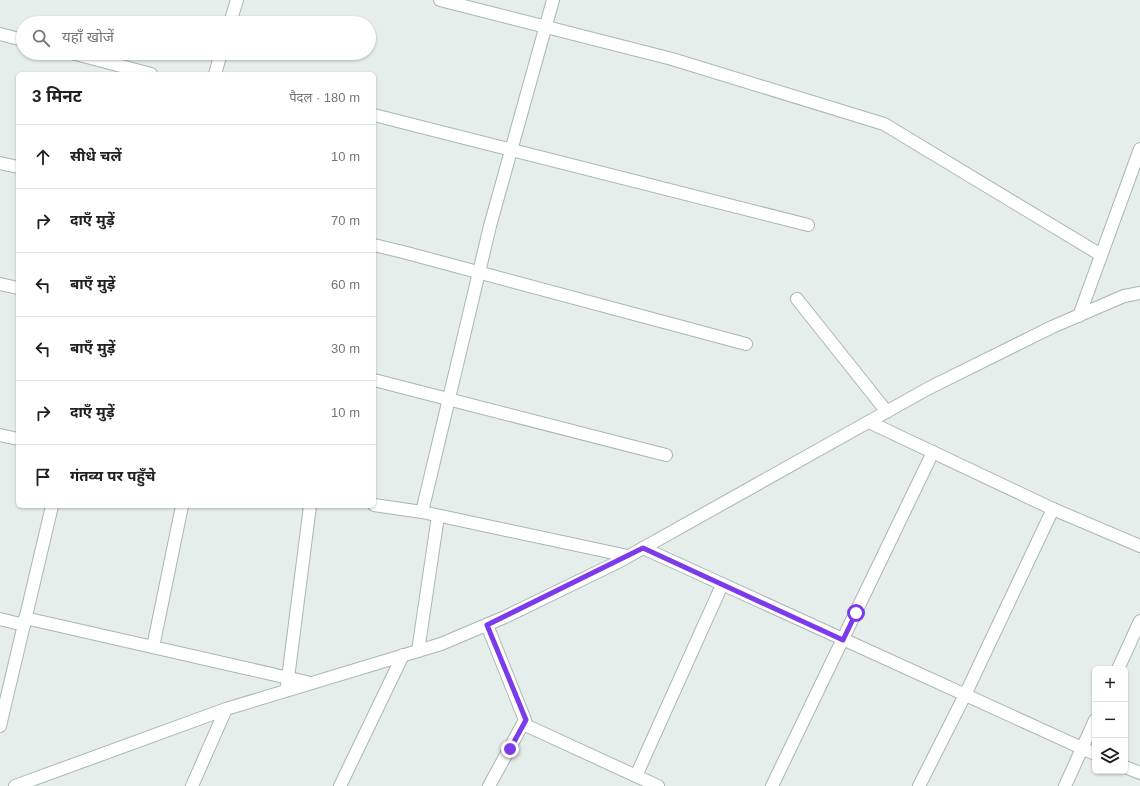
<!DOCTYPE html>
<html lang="hi">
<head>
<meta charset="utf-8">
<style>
	body { margin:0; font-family:Arial,"Noto Sans Devanagari",sans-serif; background:#f6f6f6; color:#202124 }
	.controls { position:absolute; right:12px; bottom:12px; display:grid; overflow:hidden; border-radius:6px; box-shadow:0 1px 3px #0004 }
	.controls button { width:36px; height:36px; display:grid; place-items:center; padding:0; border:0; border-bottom:1px solid #e0e0e0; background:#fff; color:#202124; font:20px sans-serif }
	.stop { position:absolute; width:12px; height:12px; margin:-9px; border:3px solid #7c3aed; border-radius:50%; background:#fff }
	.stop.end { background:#7c3aed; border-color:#fff; box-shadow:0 1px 4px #0008 }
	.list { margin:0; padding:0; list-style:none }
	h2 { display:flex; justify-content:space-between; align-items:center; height:52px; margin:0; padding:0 16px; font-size:17px }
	h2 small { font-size:13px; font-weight:400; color:#757577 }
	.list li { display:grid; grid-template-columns:26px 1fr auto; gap:12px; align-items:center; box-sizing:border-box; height:64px; padding:0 16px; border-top:1px solid #e0e0e0 }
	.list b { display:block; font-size:15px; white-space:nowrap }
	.list em { font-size:13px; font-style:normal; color:#757577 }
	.icon { flex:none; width:22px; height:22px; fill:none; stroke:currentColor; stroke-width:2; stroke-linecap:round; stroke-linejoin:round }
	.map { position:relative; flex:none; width:1140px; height:786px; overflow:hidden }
	.search { position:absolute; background:#fff; box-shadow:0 1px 3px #0004; left:16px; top:16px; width:360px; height:44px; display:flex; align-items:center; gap:10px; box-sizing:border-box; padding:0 14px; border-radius:22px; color:#757577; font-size:15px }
	.panel { position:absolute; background:#fff; box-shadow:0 1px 3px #0004; left:16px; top:72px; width:360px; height:436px; border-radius:6px }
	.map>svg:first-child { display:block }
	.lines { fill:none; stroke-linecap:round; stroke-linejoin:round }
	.minor-casing { stroke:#a9b6b4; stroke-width:14 }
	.minor { stroke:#fff; stroke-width:12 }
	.route { stroke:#7c3aed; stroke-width:5 }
</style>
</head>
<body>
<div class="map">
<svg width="1140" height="786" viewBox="0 0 1140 786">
	<rect width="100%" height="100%" fill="#e6eeec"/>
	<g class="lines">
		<g class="minor-casing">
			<g id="minor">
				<polyline points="440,0 672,59 884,124 1101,255"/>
				<polyline points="230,23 237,0"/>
				<polyline points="0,34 23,40"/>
				<polyline points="72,53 151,74"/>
				<polyline points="215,74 221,53"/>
				<polyline points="374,115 808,225"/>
				<polyline points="0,163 18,167"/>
				<polyline points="374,245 403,252 746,344"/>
				<polyline points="0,284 18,288"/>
				<polyline points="797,299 887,412"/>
				<polyline points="1079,316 1140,149"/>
				<polyline points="374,380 666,455"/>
				<polyline points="869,422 1053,509 1140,546"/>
				<polyline points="0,435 18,439"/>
				<polyline points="374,505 422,512 628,556"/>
				<polyline points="422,512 490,226 553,0"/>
				<polyline points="643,548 1095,754"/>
				<polyline points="25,618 311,683"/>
				<polyline points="0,619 24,625"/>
				<polyline points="487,625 525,720 489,786"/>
				<polyline points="153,647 182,506"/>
				<polyline points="418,651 438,516"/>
				<polyline points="1118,669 1140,621"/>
				<polyline points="287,686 310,506"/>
				<polyline points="523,724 658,786"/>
				<polyline points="0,726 52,506"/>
				<polyline points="1125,767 1140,773"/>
				<polyline points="636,776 722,585"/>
				<polyline points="15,786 226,709 441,644 505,617 620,561 929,388 1052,327 1124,296 1140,293"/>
				<polyline points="192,786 226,709"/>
				<polyline points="340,786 403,655"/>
				<polyline points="772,786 933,452"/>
				<polyline points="919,786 965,695 1053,509"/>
				<polyline points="1065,786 1095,720"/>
			</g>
		</g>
		<use href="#minor" class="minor"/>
	</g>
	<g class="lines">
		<polyline class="route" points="510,749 526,720 487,625 643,548 843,640 856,613"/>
	</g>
</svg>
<div class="controls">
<button>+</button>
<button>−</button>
<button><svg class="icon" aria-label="layers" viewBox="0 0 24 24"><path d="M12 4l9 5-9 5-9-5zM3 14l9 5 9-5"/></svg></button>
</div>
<div class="stop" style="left:856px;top:613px"></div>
<div class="stop end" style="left:510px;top:749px"></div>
<div class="search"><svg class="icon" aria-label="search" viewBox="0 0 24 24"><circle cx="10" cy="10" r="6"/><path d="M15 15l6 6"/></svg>यहाँ खोजें</div>
<section class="panel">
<h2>3 मिनट<small>पैदल · 180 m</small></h2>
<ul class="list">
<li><svg class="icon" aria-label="ahead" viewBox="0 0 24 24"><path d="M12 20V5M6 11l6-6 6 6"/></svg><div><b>सीधे चलें</b></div><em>10 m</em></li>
<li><svg class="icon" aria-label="right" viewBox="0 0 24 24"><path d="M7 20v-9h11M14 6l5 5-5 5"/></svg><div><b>दाएँ मुड़ें</b></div><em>70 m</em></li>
<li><svg class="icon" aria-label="left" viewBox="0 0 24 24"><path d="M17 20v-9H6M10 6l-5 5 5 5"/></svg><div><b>बाएँ मुड़ें</b></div><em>60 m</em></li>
<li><svg class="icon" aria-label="left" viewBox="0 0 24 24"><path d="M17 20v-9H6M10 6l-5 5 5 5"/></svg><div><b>बाएँ मुड़ें</b></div><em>30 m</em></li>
<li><svg class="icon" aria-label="right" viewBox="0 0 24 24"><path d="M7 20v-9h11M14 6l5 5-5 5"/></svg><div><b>दाएँ मुड़ें</b></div><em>10 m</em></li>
<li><svg class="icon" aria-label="arrive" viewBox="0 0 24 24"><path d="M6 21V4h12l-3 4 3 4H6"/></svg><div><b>गंतव्य पर पहुँचे</b></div></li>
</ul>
</section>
</div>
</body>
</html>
